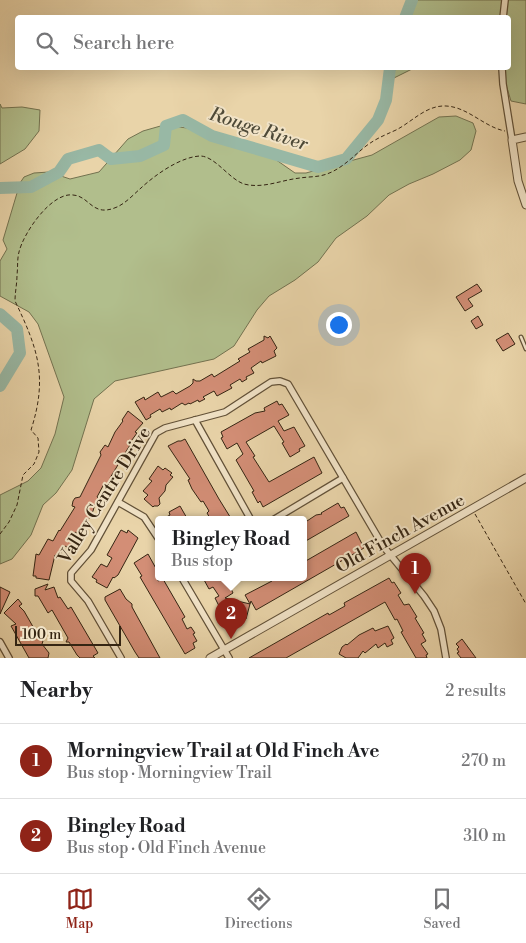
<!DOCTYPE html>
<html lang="en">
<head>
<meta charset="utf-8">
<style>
	body { margin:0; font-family:"Libre Bodoni",serif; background:#f6f6f6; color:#202124 }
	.scale { position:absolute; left:15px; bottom:12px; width:106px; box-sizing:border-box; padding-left:5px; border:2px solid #352513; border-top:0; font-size:14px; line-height:18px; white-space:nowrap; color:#352513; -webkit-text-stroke:4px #f1e3c7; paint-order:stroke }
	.you { position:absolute; left:338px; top:324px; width:18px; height:18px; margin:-12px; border:4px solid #fff; border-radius:50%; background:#1a73e8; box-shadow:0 0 0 8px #1a73e833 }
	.badge { display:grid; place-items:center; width:32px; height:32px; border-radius:50%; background:#8f2418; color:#fff; font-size:16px; font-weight:700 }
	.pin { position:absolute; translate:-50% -41px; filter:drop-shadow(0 1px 2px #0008) }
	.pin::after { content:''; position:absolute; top:26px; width:18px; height:15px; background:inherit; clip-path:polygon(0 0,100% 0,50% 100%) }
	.popup { position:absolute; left:155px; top:516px; width:152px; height:65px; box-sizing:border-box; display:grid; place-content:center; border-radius:5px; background:#fff; filter:drop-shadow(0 1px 4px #0005); font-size:16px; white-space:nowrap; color:#757577 }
	.popup b { font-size:19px; color:#202124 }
	.popup::after { content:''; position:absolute; left:50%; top:100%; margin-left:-10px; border:10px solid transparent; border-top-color:#fff }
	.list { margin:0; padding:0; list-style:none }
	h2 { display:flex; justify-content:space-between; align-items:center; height:65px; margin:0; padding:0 20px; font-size:21px }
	h2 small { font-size:16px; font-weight:400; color:#757577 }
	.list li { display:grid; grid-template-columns:32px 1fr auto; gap:15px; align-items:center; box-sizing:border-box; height:75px; padding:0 20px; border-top:1px solid #e0e0e0 }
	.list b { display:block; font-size:19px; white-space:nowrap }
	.list p { margin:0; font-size:16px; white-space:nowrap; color:#757577 }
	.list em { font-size:16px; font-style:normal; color:#757577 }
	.icon { flex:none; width:28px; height:28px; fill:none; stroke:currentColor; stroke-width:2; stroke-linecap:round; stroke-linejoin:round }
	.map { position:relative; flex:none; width:526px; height:658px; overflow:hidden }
	.search { position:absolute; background:#fff; box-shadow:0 5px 20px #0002; left:15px; right:15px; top:15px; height:55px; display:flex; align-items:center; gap:12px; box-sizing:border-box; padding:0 18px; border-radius:5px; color:#757577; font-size:19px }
	.sheet { height:215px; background:#fff }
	nav { display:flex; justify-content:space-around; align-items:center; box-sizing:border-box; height:70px; border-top:1px solid #e0e0e0; background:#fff; font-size:14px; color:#757577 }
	nav a { display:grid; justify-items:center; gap:2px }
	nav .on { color:#8f2418 }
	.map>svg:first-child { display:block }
	.green { fill:#b1be8c; stroke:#737250 }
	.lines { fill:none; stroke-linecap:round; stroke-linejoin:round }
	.river { stroke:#98b8a5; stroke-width:12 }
	.building { fill:#d38e76; stroke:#352513 }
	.service-casing { stroke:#625138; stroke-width:5 }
	.minor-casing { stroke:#625138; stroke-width:8 }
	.tertiary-casing { stroke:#625138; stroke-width:9 }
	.path { stroke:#352513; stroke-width:1; stroke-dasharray:4 2.5; stroke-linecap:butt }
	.service { stroke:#f1e3c7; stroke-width:2.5 }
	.minor { stroke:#f1e3c7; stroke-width:5.5 }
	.tertiary { stroke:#f1e3c7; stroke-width:7 }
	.labels { text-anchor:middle; stroke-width:4; stroke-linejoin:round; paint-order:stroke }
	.street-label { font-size:18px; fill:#352513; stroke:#f1e3c7 }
	.water-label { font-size:19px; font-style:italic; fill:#4e4a38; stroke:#f1e3c7 }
</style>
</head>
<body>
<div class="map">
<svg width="526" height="658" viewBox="0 0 526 658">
	<rect width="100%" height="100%" fill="#e9d4a9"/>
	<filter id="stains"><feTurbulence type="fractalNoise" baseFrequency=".004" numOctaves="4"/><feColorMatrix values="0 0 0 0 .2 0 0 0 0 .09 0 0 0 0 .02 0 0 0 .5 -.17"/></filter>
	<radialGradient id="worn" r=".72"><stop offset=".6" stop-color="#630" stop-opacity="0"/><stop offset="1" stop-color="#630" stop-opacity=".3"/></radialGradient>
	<g class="green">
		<polygon points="415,0 526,0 526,104 511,101 501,68 508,68 508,18 410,18"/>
		<polygon points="396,68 414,68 390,80"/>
		<polygon points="0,104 2,108 22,107 40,110 39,131 25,149 0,164"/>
		<polygon points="456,116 473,123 476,131 471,150 460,160 433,174 409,184 389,195 367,216 336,238 318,262 295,280 269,296 257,310 234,346 214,359 115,381 94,399 72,470 56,493 43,505 31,535 12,559 0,564 0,495 28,481 41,468 55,434 64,397 38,324 29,312 0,296 0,261 7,249 3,240 20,183 24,177 34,173 49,172 70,179 99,172 128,139 143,131 164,125 187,128 232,146 272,157 295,173 306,173 372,155 439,117"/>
	</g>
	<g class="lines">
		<g class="river">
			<polyline points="405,18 412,0"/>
			<polyline points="0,188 31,187 59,172 68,159 99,150 111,159 140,156 164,145 166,126 183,120 212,136 318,167 346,159 378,120 386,100 390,68"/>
			<polyline points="0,314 17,329 20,353 0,386"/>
		</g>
	</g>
	<g class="building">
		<polygon points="477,284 482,291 468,299 473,306 465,311 456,297"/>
		<polygon points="478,316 483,325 476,329 471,321"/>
		<polygon points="508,333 515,344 503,351 496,340"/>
		<polygon points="264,336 268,338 270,336 277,348 274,351 276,356 262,363 261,361 251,368 254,373 246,377 247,379 242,382 240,379 230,385 232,388 217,396 214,391 203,397 205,399 199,402 198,400 190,404 189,403 185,405 182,403 171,410 170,408 162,412 160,409 150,415 151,417 146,420 135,402 144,397 145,400 158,392 161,397 173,391 176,394 190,386 193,383 193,379 196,381 200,381 212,374 214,377 240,361 238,359 250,352 248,349 264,340"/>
		<polygon points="277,401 279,405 282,404 289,415 278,421 284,431 294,427 305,446 299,449 300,451 290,457 282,443 284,442 274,426 246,442 255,456 253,457 269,482 314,457 322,473 263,507 260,501 258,503 252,492 254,491 236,460 243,454 237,443 227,449 221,438 223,437 221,432 255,413 265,411 264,408"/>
		<polygon points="128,411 143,423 135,432 137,433 129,444 130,445 110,478 111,479 108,486 104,484 97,497 100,499 97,505 95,504 93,511 80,535 75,532 73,542 70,549 65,546 59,557 55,555 49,580 36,578 36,576 33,576 36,554 39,555 48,539 53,541 59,530 60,531 75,507 72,506 73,501 75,498 80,497 101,455 100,452 105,445 108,447 115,432 123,421 122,420"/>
		<polygon points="185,439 219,499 232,520 211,520 207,513 209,511 203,501 201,502 192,489 188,480 190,479 168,446 178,441 181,441"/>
		<polygon points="158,466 163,470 165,468 172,473 170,475 173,477 166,485 165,491 159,498 160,504 158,506 154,506 153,507 144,499 148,495 143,491 152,481 149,479"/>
		<polygon points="338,503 341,508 344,507 349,516 304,542 304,523 316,515 322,514 321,513"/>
		<polygon points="180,506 188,520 161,520 170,515 169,512"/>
		<polygon points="121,530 127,533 128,530 138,538 118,575 114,578 113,577 107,588 96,582 97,580 92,577 101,564 107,567 112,558 107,555"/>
		<polygon points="356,532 364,548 256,610 251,601 250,604 245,595 272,581 271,580 275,578 304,578 304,562"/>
		<polygon points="148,554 158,572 158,581 163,579 185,617 182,619 187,629 191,627 195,633 193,634 197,641 193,643 195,648 185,654 140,577 142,576 134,563"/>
		<polygon points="203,578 226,578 233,593 225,598 250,604 246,619 235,625 233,621 228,624 215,598 219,596 213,587 209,589"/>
		<polygon points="389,578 392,583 394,582 401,593 398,595 404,605 409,604 417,617 415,618 424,633 422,634 426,641 421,644 428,654 426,655 427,658 416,658 401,632 403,631 397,619 395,620 385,602 286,658 249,658 328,613 329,615 345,606 344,603"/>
		<polygon points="48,584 45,590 54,587 58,598 60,597 68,609 71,607 98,653 93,656 95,658 80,658 77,655 69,642 66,642 68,638 52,610 48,613 38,596 35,596 35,589"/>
		<polygon points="0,587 10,592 0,614"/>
		<polygon points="120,589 126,599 132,604 132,607 160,658 139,658 135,652 105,600 105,597"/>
		<polygon points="18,599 22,604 19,606 24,611 40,639 43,641 42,644 49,653 48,658 29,658 11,626 16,624 4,613"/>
		<polygon points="388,626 394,638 391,640 393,644 387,647 385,643 378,648 376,644 365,653 363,651 358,658 346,658 339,654 342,647 346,644 347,645 359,635 373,628 375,631"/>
		<polygon points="462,639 476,658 461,658 457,653 459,652 457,649 459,647 456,644"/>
	</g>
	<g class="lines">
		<g class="service-casing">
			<polyline id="service" points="521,337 526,349"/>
		</g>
		<g class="minor-casing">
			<g id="minor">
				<polyline points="503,18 505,0"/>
				<polyline points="502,68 503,84 512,140"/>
				<polyline points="195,420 251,520"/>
				<polyline points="118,502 144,517 158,538"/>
				<polyline points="273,520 343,478"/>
				<polyline points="182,578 229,658"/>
				<polyline points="0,642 9,658"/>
				<polyline points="121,658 88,601 71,581 71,573 91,550 156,433 165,428 225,412 271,382 280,381 288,384 383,546 424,596 434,611 441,629 446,658"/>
			</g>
		</g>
		<g class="tertiary-casing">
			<g id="tertiary">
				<polyline points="526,137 512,140 518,181 526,205"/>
				<polyline points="210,658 526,478"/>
			</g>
		</g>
		<g class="path">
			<polyline points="475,514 526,604"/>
			<path d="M0,534L9,522L17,505L23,475L34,464L39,452L38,438L31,430C48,377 38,349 15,301C15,292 17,284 17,275C18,267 17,259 19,252C23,234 51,192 73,195C90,196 92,218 117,207C126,203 134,194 141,188C155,175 180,157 200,156C215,156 229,179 244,184C263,189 281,180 300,178C306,177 313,177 319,176C338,173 351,158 366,146C377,138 383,136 396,130C412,122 426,105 446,106C468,107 484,127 505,131"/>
		</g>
		<use href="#service" class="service"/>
		<use href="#minor" class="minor"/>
		<use href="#tertiary" class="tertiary"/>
	</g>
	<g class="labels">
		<g class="street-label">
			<text transform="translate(104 495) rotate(-58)" y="6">Valley Centre Drive</text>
			<text transform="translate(400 533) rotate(-29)" y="6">Old Finch Avenue</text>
		</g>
		<g class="water-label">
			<text transform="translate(259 128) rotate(18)" y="7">Rouge River</text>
		</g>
	</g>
	<rect width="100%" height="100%" filter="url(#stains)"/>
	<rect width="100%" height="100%" fill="url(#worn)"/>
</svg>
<div class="scale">100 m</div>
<div class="you"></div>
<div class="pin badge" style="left:415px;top:594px">1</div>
<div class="pin badge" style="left:231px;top:639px">2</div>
<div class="popup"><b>Bingley Road</b>Bus stop</div>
<div class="search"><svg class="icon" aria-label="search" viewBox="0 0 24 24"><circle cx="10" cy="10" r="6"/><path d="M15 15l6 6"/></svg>Search here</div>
</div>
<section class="sheet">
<h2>Nearby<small>2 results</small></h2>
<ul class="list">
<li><span class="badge">1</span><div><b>Morningview Trail at Old Finch Ave</b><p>Bus stop · Morningview Trail</p></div><em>270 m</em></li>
<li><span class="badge">2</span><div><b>Bingley Road</b><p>Bus stop · Old Finch Avenue</p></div><em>310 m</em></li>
</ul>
</section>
<nav>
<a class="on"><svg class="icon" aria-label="map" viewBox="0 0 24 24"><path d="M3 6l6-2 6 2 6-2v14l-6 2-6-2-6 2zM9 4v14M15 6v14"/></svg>Map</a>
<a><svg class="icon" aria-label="directions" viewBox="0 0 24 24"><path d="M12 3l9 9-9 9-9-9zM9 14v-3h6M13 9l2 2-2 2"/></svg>Directions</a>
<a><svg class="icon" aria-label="saved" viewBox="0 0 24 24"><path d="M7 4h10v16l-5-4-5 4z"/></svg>Saved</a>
</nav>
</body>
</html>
